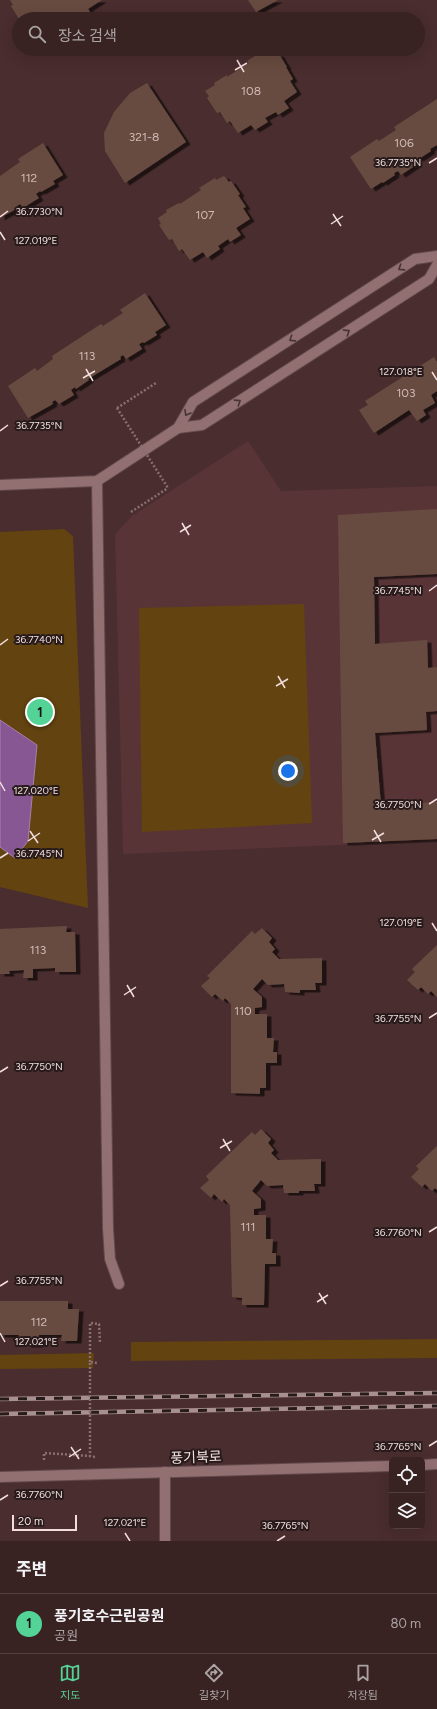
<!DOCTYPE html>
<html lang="ko">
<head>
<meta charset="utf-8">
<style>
	body { margin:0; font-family:Figtree,"Noto Sans KR",sans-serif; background:#432f2f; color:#f1f3f6 }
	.controls { position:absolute; right:12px; bottom:12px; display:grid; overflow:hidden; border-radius:6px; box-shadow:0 4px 16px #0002 }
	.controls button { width:36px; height:36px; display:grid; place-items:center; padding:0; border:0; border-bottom:1px solid #523f40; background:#382222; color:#f1f3f6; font:20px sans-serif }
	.scale { position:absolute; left:12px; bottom:10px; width:65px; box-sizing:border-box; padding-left:4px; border:2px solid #f2dede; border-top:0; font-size:11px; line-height:14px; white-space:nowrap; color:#f2dede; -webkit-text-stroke:3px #271a1a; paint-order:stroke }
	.you { position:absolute; left:288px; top:771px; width:14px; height:14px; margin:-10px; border:3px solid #fff; border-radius:50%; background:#1a73e8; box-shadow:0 0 0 6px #1a73e833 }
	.badge { display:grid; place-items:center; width:26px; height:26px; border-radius:50%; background:#53d396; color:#111; font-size:13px; font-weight:700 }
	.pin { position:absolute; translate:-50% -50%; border:2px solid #fff; box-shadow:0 1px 4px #0006 }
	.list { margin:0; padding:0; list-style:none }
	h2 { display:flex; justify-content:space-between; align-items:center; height:52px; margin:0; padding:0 16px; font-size:17px }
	h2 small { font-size:13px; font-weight:400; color:#aba4a5 }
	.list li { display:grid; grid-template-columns:26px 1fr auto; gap:12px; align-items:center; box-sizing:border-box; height:60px; padding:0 16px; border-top:1px solid #523f40 }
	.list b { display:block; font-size:15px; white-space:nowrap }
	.list p { margin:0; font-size:13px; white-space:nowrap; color:#aba4a5 }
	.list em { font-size:13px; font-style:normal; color:#aba4a5 }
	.icon { flex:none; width:22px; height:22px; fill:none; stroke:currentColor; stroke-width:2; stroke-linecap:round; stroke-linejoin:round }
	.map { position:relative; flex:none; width:437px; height:1541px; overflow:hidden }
	.search { position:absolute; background:#382222; box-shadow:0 4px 16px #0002; left:12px; right:12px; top:12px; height:44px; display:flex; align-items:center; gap:10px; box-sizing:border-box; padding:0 14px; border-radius:22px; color:#aba4a5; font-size:15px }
	.sheet { height:112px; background:#382222 }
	nav { display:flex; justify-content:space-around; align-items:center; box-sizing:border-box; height:56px; border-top:1px solid #523f40; background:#382222; font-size:11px; color:#aba4a5 }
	nav a { display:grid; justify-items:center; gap:2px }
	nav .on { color:#53d396 }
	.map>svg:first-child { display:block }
	.built { fill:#593437 }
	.green { fill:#634310 }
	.water { fill:#865793; stroke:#a680aa }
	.building { fill:#684c40; filter:url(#shadow) }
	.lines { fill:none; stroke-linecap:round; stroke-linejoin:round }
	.minor-casing { stroke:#62494a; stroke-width:12 }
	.path { stroke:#897070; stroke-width:2.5; stroke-dasharray:2 2; stroke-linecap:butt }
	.minor { stroke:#927071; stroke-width:10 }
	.rail-casing { stroke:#a89091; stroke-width:4.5 }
	.rail { stroke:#271a1a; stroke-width:3; stroke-dasharray:9; stroke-linecap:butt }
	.path-bridge { stroke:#897070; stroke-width:2.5; stroke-dasharray:2 2; stroke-linecap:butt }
	.oneway { stroke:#473434 }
	.ticks { fill:none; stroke:#f2dede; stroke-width:1.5 }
	.labels { text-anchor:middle; stroke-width:4; stroke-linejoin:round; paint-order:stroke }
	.number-label { font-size:12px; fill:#d0bab6 }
	.street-label { font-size:14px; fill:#f2dede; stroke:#271a1a }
	.ticks-label { font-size:10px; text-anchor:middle; fill:#f2dede; stroke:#271a1a; stroke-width:4; stroke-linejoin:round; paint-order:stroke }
</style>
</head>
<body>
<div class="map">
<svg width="437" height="1541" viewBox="0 0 437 1541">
	<defs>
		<filter id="shadow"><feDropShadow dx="4.5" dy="2.5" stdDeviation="0" flood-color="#0009"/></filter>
	</defs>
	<rect width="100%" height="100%" fill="#4a2d2e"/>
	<polygon class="built" points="248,441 281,491 437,486 437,841 123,854 115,534 132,516"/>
	<g class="green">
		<polygon points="64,529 73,536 88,908 0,887 0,532"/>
		<polygon points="304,604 312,823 142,832 139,608"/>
		<polygon points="437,1339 437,1358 131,1361 131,1342"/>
		<polygon points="94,1353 93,1368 0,1369 0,1355"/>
	</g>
	<polygon class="water" points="0,720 37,745 28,841 15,858 0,847"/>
	<g class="building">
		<polygon points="10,0 102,0 88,9 93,16 89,19 19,19 11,6 13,5"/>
		<polygon points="248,0 278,0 256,12"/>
		<polygon points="271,49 276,55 279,54 287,67 286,67 293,79 290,81 297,92 284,101 289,108 278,115 276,112 265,118 268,122 255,130 251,125 238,133 230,121 227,123 220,112 217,113 207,98 209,96 205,91 215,85 214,83 227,75 227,77 249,63 247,61 263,51 264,53"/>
		<polygon points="147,83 186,142 125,183 105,151 104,133 114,112 130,93"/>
		<polygon points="437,99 437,145 430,149 431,151 419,159 418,158 413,160 416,165 401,175 398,171 394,173 395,175 383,183 382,182 371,189 350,157 377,139 379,141 396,130 394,127"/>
		<polygon points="43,143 63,175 53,181 55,184 41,192 40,191 36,194 39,198 23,208 20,204 17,206 18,208 0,218 0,176 20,162 18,159"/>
		<polygon points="224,176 229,182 231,181 240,194 238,195 246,207 243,208 250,219 236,228 241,235 230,242 228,239 218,246 220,249 207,258 203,252 190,260 182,249 179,251 172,239 169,240 159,225 161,224 158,218 167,212 166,210 179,203 180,204 201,190 199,188 215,178 216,180"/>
		<polygon points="145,293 166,325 155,332 157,335 144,343 143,342 139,344 142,349 126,359 123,355 120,357 121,359 88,379 89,380 76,389 75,387 71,390 74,395 59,404 55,400 52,402 53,404 28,418 8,386 35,368 37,371 53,359 52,356 101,324 103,326 123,313 120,310"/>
		<polygon points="434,357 437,362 437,391 431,395 435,403 423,410 426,415 417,421 409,410 374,433 359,410 368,405 365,401"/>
		<polygon points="437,509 437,574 374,577 375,644 427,640 428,668 437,667 437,711 426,712 427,730 375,733 381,805 437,802 437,839 343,843 338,515"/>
		<polygon points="67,926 66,932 75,932 76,972 55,972 55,968 33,969 33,978 23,978 24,970 9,971 10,974 0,974 0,929"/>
		<polygon points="262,928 272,938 269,942 275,949 272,952 279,959 322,958 322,983 315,983 316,990 300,990 300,993 285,992 284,984 268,985 262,979 253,989 262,997 262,1007 255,1008 255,1014 267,1014 267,1038 274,1038 273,1052 277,1052 277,1063 266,1063 266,1088 260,1088 260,1094 231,1093 231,1004 225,998 223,1001 215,994 212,997 201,986 210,978 207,976 252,931 255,934"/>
		<polygon points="437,945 437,997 431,991 428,994 421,987 418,990 407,980 415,972 412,969"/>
		<polygon points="261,1129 271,1139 268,1143 274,1150 271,1153 278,1160 321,1159 321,1184 314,1184 315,1191 299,1191 299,1193 284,1193 283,1185 267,1186 261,1180 252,1191 261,1199 261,1208 254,1209 254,1215 266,1215 266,1239 273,1239 272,1253 276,1253 276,1264 265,1264 264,1305 242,1305 242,1298 232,1297 230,1205 224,1199 222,1202 214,1194 211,1198 200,1188 209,1180 206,1176 252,1132 255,1135"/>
		<polygon points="437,1146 437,1190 435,1188 432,1191 425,1184 422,1187 411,1177 419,1169 416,1166"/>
		<polygon points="0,1301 68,1301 68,1309 79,1309 77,1341 61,1341 62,1335 39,1335 38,1345 27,1345 27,1339 18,1339 19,1335 0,1335"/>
	</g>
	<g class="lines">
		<g class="minor-casing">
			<g id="minor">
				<polyline points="178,428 193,402 415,259 437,256"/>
				<polyline points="97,481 108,1228 110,1259 119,1284"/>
				<polyline points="0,485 97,481 178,428 202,425 429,279 437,265"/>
				<polyline points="422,1465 437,1464"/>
				<polyline points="165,1472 165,1541"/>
				<polyline points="0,1477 392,1466"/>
			</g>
		</g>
		<g class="path">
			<polyline points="117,408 156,383"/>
			<polyline points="131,512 168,488"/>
			<polyline points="90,1362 90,1323 99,1324 100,1343"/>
			<polyline points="44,1460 44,1453 90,1456"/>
		</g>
		<use href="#minor" class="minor"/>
		<g class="rail-casing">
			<g id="rail">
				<polyline points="0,1399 437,1393"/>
				<polyline points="0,1414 437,1406"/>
			</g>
		</g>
		<use href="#rail" class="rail"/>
		<g class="path-bridge">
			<polyline points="117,408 168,488"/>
			<polyline points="95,1457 90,1456 90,1362 97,1363"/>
		</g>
	</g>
	<defs><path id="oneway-chevron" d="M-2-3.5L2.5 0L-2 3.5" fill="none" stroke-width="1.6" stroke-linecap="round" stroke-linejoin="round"/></defs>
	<g class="oneway">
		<use href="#oneway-chevron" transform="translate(401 268) rotate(147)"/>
		<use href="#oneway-chevron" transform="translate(347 332) rotate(-33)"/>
		<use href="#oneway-chevron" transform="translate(292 339) rotate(147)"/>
		<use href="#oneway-chevron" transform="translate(238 402) rotate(-33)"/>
		<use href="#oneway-chevron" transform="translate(187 413) rotate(120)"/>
	</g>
	<path class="ticks" d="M237,60L244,72M235,70L247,63M429,163L437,158M333,214L341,226M0,217L8,211M331,224L343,216M0,232L5,240M86,369L93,381M432,372L437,380M83,378L95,371M0,431L8,425M182,523L189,535M180,532L191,525M429,591L437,585M0,645L8,639M278,676L285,688M276,686L288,679M0,782L5,791M429,804L437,799M374,830L381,842M30,831L38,843M372,840L384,833M28,841L40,833M0,858L8,853M432,923L437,931M127,985L134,997M124,995L136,987M429,1018L437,1013M0,1072L8,1067M223,1139L230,1151M220,1148L232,1141M429,1232L437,1227M0,1286L8,1281M319,1293L326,1304M317,1302L328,1295M0,1333L5,1342M429,1446L437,1441M71,1447L79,1459M69,1457L81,1449M0,1500L8,1495M125,1533L130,1541M277,1541L285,1536"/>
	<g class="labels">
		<g class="number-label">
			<text x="251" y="95">108</text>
			<text x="144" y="141">321-8</text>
			<text x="404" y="147">106</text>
			<text x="29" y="182">112</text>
			<text x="205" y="219">107</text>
			<text x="87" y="360">113</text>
			<text x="406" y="397">103</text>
			<text x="38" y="954">113</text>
			<text x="243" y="1015">110</text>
			<text x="248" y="1231">111</text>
			<text x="39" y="1326">112</text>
		</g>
		<g class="street-label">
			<text transform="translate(196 1457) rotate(-2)" y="5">풍기북로</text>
		</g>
	</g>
	<g class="ticks-label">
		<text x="398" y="166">36.7735°N</text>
		<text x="39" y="215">36.7730°N</text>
		<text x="36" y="244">127.019°E</text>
		<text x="401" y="375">127.018°E</text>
		<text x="39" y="429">36.7735°N</text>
		<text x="398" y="594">36.7745°N</text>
		<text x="39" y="643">36.7740°N</text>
		<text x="36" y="794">127.020°E</text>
		<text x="398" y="808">36.7750°N</text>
		<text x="39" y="857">36.7745°N</text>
		<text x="401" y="926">127.019°E</text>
		<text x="398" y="1022">36.7755°N</text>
		<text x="39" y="1070">36.7750°N</text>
		<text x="398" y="1236">36.7760°N</text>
		<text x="39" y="1284">36.7755°N</text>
		<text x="36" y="1345">127.021°E</text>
		<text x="398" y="1450">36.7765°N</text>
		<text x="39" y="1498">36.7760°N</text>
		<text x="125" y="1526">127.021°E</text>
		<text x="285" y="1529">36.7765°N</text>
	</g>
</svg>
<div class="controls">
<button><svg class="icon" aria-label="locate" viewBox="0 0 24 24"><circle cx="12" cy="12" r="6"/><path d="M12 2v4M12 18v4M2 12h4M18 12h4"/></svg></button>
<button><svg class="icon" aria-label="layers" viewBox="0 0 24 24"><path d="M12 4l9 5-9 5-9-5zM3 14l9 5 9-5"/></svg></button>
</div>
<div class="scale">20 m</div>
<div class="you"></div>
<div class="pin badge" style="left:40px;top:712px">1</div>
<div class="search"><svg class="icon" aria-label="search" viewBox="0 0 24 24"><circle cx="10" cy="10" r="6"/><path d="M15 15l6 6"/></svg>장소 검색</div>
</div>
<section class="sheet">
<h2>주변<small></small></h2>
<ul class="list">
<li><span class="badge">1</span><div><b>풍기호수근린공원</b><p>공원</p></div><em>80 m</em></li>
</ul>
</section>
<nav>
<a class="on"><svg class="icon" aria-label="map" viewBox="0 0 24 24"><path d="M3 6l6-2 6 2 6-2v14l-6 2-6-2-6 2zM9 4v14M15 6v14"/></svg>지도</a>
<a><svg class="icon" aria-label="directions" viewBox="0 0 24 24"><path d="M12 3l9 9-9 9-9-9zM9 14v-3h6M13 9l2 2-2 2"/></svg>길찾기</a>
<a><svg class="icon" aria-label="saved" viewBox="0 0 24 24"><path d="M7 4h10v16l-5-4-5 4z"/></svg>저장됨</a>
</nav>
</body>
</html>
